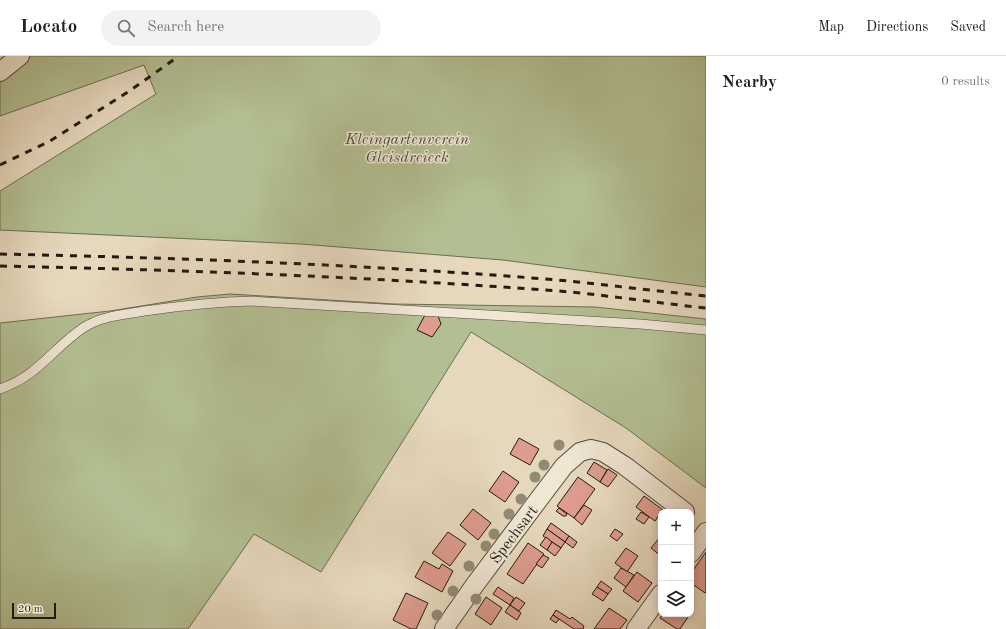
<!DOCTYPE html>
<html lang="en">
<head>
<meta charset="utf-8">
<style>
	body { margin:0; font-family:"Old Standard TT",serif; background:#f2f2f2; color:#222 }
	.controls { position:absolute; right:12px; bottom:12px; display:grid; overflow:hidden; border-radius:8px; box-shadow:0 2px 10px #0003 }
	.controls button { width:36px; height:36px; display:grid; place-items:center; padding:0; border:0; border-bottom:1px solid #e0e0e0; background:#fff; color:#222; font:20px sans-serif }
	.scale { position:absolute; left:12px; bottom:10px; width:44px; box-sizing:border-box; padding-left:4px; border:2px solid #231b12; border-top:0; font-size:11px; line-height:14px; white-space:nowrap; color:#231b12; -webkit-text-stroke:3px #efe6d4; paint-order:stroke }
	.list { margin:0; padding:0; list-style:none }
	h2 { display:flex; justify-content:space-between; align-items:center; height:52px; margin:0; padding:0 16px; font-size:17px }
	h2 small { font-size:13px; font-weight:400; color:#767676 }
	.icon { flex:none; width:22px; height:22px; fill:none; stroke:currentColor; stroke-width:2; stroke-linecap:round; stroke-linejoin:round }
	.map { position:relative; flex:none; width:706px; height:573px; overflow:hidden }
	header { display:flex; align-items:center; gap:24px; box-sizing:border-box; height:56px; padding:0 20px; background:#fff; border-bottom:1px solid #e0e0e0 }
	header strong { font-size:19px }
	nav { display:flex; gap:22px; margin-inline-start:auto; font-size:14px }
	.search { width:280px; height:36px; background:#f2f2f2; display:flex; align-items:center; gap:10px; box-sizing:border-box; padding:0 14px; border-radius:22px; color:#767676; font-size:15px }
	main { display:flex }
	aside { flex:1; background:#fff }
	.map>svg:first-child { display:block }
	.green { fill:#b3bf92; stroke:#6b6d52 }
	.building { fill:#de9c8e; stroke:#231b12 }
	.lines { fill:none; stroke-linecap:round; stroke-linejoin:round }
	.service-casing { stroke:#544a3d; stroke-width:10 }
	.minor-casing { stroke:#544a3d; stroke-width:20 }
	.service { stroke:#efe6d4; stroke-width:9 }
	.minor { stroke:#efe6d4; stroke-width:18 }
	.rail { stroke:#231b12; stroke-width:3; stroke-dasharray:7 7; stroke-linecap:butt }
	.tree { fill:#928b74 }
	.labels { text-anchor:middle; stroke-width:3; stroke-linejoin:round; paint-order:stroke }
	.park-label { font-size:16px; font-style:italic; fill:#4e4c38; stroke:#efe6d4 }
	.street-label { font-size:16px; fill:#231b12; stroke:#efe6d4 }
</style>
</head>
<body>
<header>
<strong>Locato</strong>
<div class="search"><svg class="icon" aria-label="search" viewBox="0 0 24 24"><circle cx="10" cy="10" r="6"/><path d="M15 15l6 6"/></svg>Search here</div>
<nav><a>Map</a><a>Directions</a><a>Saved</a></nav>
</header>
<main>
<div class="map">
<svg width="706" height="573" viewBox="0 0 706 573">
	<rect width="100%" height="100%" fill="#e6d8bd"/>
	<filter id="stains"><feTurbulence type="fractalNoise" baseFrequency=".005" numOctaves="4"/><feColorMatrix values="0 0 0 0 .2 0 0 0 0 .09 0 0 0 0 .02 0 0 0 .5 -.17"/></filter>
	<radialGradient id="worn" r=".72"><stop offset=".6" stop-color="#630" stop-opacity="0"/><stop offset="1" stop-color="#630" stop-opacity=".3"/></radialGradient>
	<g class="green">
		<polygon points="6,0 706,0 706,231 503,204 301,188 0,174 0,135 156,38 144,9 0,60 0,5"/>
		<polygon points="230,238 394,248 595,251 706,263 706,432 626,372 471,276 321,516 254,478 188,573 0,573 0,267 110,255 197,241"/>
	</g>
	<g class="building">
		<polygon points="425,259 438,260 441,268 432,281 417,274"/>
		<polygon points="519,382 539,393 530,409 510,398"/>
		<polygon points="594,406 607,414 600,426 587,417"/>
		<polygon points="608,413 617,419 608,431 600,426"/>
		<polygon points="503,415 519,426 505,446 489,435"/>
		<polygon points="578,421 595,433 574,462 557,450"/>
		<polygon points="644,440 663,454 655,465 636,451"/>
		<polygon points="584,449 592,454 582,469 574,462"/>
		<polygon points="559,452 567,458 566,460 563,460 556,455"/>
		<polygon points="473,453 491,467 478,484 460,469"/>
		<polygon points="641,456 649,461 644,468 636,463"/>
		<polygon points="551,467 569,480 565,486 547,473"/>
		<polygon points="547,473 565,486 561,492 543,480"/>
		<polygon points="615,473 623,478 617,485 610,480"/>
		<polygon points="448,476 466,488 450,510 432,497"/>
		<polygon points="569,480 577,486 573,492 565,486"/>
		<polygon points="661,480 661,500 651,492"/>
		<polygon points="546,481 552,486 547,494 540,489"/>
		<polygon points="552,486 561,492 555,500 547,494"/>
		<polygon points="528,487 544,498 523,528 507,518"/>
		<polygon points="626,492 638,500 627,516 615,507"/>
		<polygon points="706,496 706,536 705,537 691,527 691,517"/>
		<polygon points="543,499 549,502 542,512 536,508"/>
		<polygon points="424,505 439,513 442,508 453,515 442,536 415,521"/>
		<polygon points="621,512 634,519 626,531 614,522"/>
		<polygon points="637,516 652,527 638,546 623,535"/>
		<polygon points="601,525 612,533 608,538 597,531"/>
		<polygon points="498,531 514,542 510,549 493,538"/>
		<polygon points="597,531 608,538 603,545 592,538"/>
		<polygon points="406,537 428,547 416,573 411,573 393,564"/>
		<polygon points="486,541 502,552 491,569 475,558"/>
		<polygon points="516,541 525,547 519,555 510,549"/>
		<polygon points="510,549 521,557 517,564 505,556"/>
		<polygon points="609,552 627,564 620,573 594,573"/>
		<polygon points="556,554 570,563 572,561 584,570 583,573 574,573 553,559"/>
		<polygon points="663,558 690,558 680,573 677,573 660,562"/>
		<polygon points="553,559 559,563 556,567 550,563"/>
	</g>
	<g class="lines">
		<g class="service-casing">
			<path id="service" d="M0,333C38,320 52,293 83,272C101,260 123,259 144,255C180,250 215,246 251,245L640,268L706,274"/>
		</g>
		<g class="minor-casing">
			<g id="minor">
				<polyline points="0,16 20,0"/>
				<polyline points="691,497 706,476"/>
				<polyline points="444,573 474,530 536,447 564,410 580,396 591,393 603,396 625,410 685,456"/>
				<polyline points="636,573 661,538"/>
			</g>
		</g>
		<use href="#service" class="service"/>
		<use href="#minor" class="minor"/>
		<g class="rail">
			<polyline points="0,109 50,85 128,36 179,0"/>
			<path d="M0,198C186,202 372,209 558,224C607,229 657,235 706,240"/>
			<path d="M0,210C186,214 372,221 558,235C607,239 657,247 706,252"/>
		</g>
	</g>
	<g class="tree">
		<circle cx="559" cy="389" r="5.5"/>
		<circle cx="544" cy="409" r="5.5"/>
		<circle cx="535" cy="421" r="5.5"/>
		<circle cx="521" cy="443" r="5.5"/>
		<circle cx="509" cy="458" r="5.5"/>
		<circle cx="494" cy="478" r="5.5"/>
		<circle cx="486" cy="490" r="5.5"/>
		<circle cx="469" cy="510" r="5.5"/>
		<circle cx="453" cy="535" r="5.5"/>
		<circle cx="476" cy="543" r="5.5"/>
		<circle cx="437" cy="559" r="5.5"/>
	</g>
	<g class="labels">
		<g class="park-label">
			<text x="407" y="88">Kleingartenverein<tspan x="407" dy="18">Gleisdreieck</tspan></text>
		</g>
		<g class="street-label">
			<text transform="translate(513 478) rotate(-53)" y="6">Spechsart</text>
		</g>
	</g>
	<rect width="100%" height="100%" filter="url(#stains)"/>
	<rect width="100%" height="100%" fill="url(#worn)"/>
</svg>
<div class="controls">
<button>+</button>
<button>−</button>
<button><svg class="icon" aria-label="layers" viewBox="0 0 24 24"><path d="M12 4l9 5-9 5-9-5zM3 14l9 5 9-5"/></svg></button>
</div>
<div class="scale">20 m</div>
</div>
<aside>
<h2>Nearby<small>0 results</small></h2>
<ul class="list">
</ul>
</aside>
</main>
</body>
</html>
